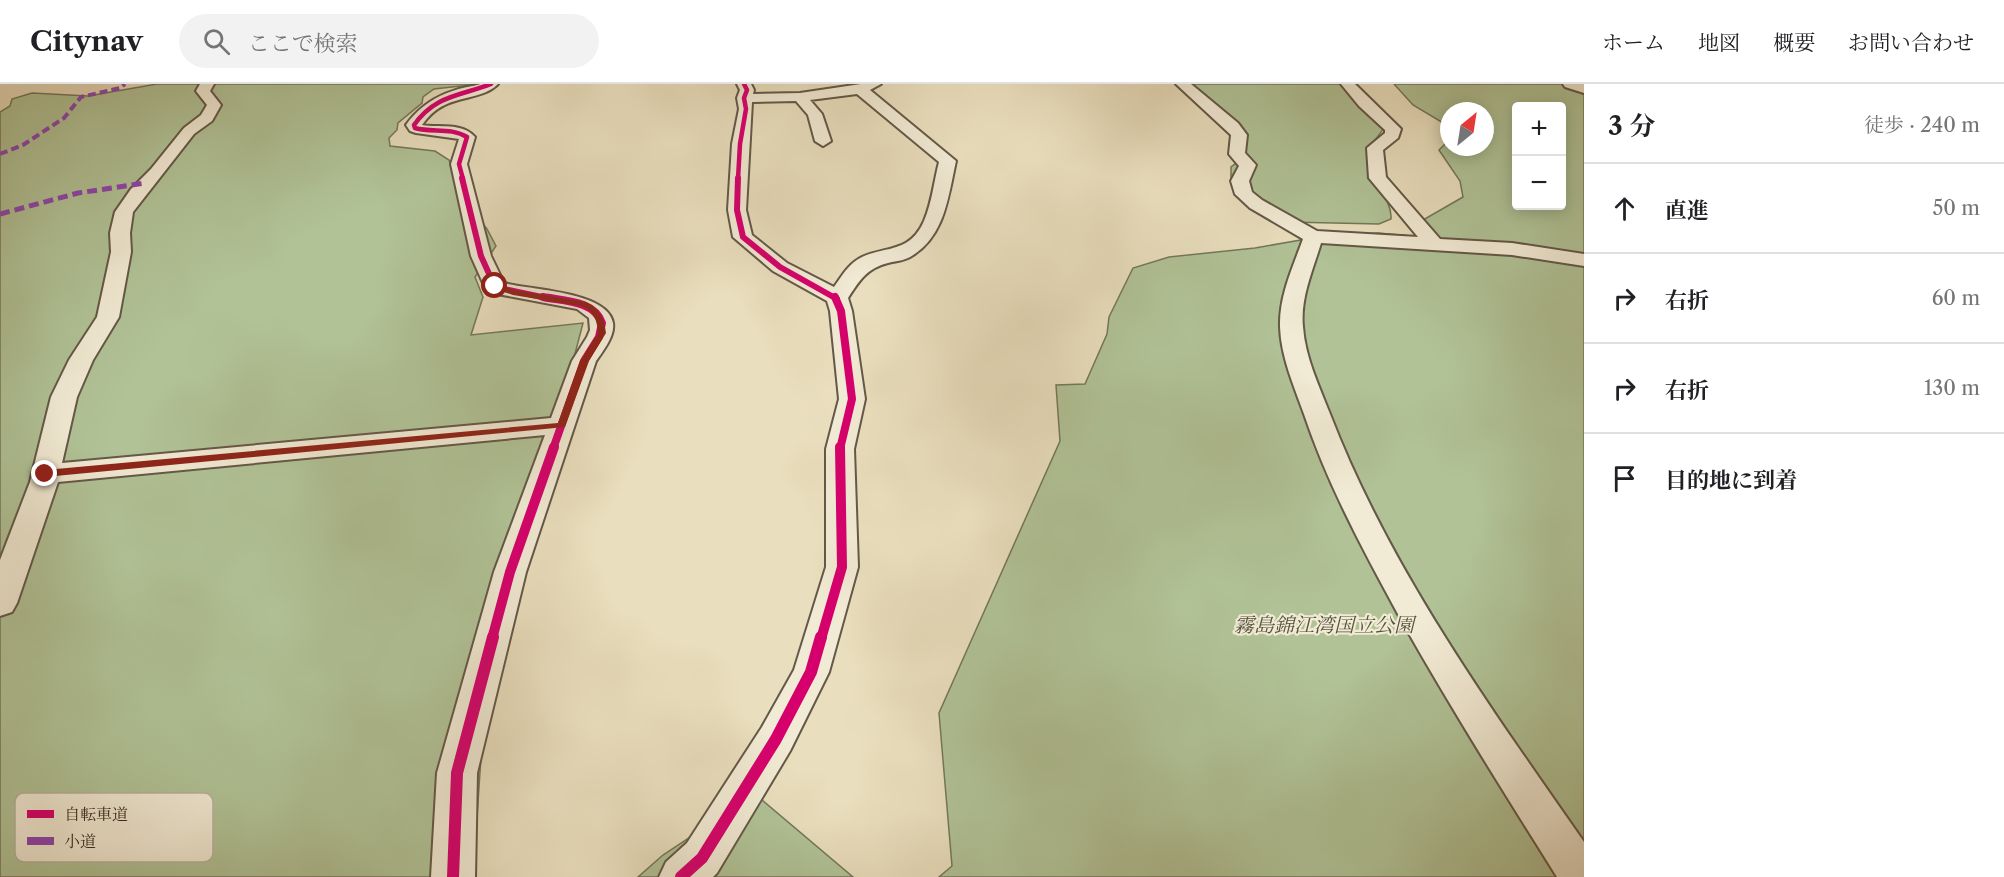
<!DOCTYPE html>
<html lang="ja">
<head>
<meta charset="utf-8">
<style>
	body { margin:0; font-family:"Libre Caslon Text","Noto Serif JP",serif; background:#f2f2f2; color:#202124 }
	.controls { position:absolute; right:18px; top:18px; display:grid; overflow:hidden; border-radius:6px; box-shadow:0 3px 15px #0003 }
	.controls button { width:54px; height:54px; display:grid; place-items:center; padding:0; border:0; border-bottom:2px solid #e0e0e0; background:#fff; color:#202124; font:30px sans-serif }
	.compass { position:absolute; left:1440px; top:18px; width:54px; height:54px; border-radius:50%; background:#fff; box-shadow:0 3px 15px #0003; rotate:30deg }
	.stop { position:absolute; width:18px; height:18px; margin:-14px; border:4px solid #8f2418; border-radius:50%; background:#fff }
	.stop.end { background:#8f2418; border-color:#fff; box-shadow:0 2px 6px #0008 }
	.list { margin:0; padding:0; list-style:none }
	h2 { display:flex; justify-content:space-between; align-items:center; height:78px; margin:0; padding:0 24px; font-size:26px }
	h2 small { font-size:20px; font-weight:400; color:#757577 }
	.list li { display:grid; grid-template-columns:39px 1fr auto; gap:18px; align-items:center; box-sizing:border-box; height:90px; padding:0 24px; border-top:2px solid #e0e0e0 }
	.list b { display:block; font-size:22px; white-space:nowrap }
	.list em { font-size:20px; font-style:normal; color:#757577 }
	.icon { flex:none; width:33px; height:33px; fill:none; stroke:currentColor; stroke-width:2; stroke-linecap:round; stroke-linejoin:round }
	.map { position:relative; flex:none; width:1584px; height:793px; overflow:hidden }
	header { display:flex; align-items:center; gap:36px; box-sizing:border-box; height:84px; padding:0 30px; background:#fff; border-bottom:2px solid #e0e0e0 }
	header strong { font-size:28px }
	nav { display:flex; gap:33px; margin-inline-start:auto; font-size:21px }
	.search { width:420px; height:54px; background:#f2f2f2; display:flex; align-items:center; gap:15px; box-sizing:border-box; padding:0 21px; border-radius:33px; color:#757577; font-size:22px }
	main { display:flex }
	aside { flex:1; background:#fff }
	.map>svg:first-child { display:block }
	.green { fill:#b0c296; stroke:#74775b; stroke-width:1.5; fill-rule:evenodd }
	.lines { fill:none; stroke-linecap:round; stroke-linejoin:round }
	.minor-casing { stroke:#645847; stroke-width:4 }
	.minor { fill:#f1ead4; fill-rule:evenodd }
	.quiet-far1 { stroke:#8e44ad; stroke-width:4; stroke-dasharray:8 4; stroke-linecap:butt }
	.quiet { stroke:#8e44ad; stroke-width:5; stroke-dasharray:10 5; stroke-linecap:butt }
	.cycleway-far4-casing { stroke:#f1ead4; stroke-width:7 }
	.cycleway-far3-casing { stroke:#f1ead4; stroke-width:8 }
	.cycleway-far2-casing { stroke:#f1ead4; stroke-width:10 }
	.cycleway-far1-casing { stroke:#f1ead4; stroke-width:14 }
	.cycleway-casing { stroke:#f1ead4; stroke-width:16 }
	.cycleway-far4 { stroke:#d6006c; stroke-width:4.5 }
	.cycleway-far3 { stroke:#d6006c; stroke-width:6 }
	.cycleway-far2 { stroke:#d6006c; stroke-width:8 }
	.cycleway-far1 { stroke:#d6006c; stroke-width:10 }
	.cycleway { stroke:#d6006c; stroke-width:12 }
	.route { fill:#8f2418 }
	.labels { text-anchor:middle; stroke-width:4.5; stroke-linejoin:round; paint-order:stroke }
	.park-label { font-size:20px; font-style:italic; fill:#55523e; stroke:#f1ead4 }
	.key { fill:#f1ead4; stroke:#b9b19e; stroke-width:1.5 }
	.key-label { font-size:16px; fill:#372c20 }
</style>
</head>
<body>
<header>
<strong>Citynav</strong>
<div class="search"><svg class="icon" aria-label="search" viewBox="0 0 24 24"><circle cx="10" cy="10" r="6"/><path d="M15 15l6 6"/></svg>ここで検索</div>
<nav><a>ホーム</a><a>地図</a><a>概要</a><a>お問い合わせ</a></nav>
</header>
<main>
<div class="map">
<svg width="1584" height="793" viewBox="0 0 1584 793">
	<rect width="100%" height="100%" fill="#e9debd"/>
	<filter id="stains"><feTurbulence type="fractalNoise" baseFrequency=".00333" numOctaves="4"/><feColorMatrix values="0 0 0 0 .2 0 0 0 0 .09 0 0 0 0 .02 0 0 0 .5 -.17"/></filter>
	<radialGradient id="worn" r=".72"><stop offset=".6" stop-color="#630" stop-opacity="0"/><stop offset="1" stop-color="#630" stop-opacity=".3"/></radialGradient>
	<g class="green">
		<polygon points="157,0 479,0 434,5 423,13 422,19 398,39 397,46 389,54 390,62 435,67 449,76 462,114 487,145 496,162 475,193 483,213 471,251 583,239 551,362 482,658 473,793 0,793 0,28 10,22 12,15 32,9 88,12"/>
		<path d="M1183,0H1343L1379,36L1383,45C1379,52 1372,58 1369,65C1358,93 1393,109 1391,135L1379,140L1288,138L1231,94V83L1242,75L1229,66L1234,43Z"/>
		<path d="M1394,0H1571L1584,11V793H939L952,782L939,629L1060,357L1056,301L1085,300L1107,250L1109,233L1133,184L1169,173L1255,164L1312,154L1378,149L1422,153L1423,136L1463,113L1460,97L1439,66L1449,56V63H1485V27H1449V51L1445,40L1413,21ZM1516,22H1562V122H1516Z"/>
		<polygon points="755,710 853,793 638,793 663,771"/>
	</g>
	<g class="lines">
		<g class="minor-casing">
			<g id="minor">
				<path d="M200,0H214L210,7L221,21L212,37L194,50L133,128L130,149L131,168L119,233L93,276L77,313L62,379L551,334L572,277L587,253L590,246L589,234L577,225L487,208L471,172L451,80L459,55L416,49L410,47L406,41C427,11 462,0 498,0C478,20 445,7 422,41C439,44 462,38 475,53L467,80L491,172L504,199C529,206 608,207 613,239C615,252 603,267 596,277L526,488L477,689L475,793H431L437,689L494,488L545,351L58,398L17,519L12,528L0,532V476L30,398L51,313L69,276L97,233L111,168L110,149L115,128L131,105L151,85L184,44L201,31L207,21L196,7Z"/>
				<path d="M737,0H751L754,6L753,10L800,9L861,0H881L870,6L956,77C948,113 945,153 910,173C903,177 895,177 888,179C867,184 859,197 848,214L852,227L865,315L854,365L858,483L829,588L790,667L717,789L713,793H659L666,778L687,759L762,643L794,586L826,483V365L839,315L830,227L827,217L773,187L733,153L728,126L732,60L739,25L737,14L740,6ZM857,10L939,78C934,97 932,119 924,137C910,169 886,162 862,173C848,180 842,192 834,203L787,179L752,151L746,126L752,18L796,17L808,31L815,57L823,62L831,57L822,30L810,16Z"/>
				<path d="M1176,0H1191L1238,39L1247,51L1245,69L1256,81L1249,97L1252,108L1262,116L1317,147L1418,153L1369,94L1367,64L1385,49V46L1359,22L1341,0H1355L1401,45L1398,54L1383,66L1386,93L1440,155L1512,159L1584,170V182L1512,171L1321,159C1313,186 1300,214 1303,243C1305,273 1319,302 1330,330C1389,484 1490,623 1584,758V793H1557C1503,707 1449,621 1399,532C1363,466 1328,401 1304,330C1294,302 1281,273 1280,243C1279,212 1293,183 1303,155L1250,124L1235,110L1231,97L1239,82L1229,70L1231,51Z"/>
				<polygon points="1563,0 1584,0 1584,9 1565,3"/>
			</g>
		</g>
		<use href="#minor" class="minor"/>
		<polyline class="quiet-far1" points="0,70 23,61 64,34 81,13 120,4 125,0"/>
		<polyline class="quiet" points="0,130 78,109 145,99"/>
		<g class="cycleway-far4-casing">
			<g id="cycleway-far4">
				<path d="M463,95L459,80L467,53C451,43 432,49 415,44L414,41C435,11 460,12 491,0"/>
				<polyline points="738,95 740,60 746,25 744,14 747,6 744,0"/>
			</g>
		</g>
		<g class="cycleway-far3-casing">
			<g id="cycleway-far3">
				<polyline points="462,94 481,172 495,203 551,215"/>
				<polyline points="738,94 737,126 743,153 780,183 837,215"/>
			</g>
		</g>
		<g class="cycleway-far2-casing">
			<g id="cycleway-far2">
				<path d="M543,213C563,217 594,216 602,239L599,253L584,277L553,365"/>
				<polyline points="835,213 841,227 852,315 840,365"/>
			</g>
		</g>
		<g class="cycleway-far1-casing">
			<g id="cycleway-far1">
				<polyline points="492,555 510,488 554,363"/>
				<polyline points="821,555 842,483 840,363"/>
			</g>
		</g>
		<g class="cycleway-casing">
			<g id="cycleway">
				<polyline points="453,793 457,689 493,553"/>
				<polyline points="681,793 702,774 776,655 811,588 821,553"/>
			</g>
		</g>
		<use href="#cycleway-far4" class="cycleway-far4"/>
		<use href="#cycleway-far3" class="cycleway-far3"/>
		<use href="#cycleway-far2" class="cycleway-far2"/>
		<use href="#cycleway-far1" class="cycleway-far1"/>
		<use href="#cycleway" class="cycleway"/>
	</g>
	<path class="route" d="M495,200L514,206L586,218C600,224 604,235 606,249L589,277L565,343L45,393L40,390L45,386L558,339L580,277L598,249C597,236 594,227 581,222L513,211L493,204Z"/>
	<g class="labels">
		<g class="park-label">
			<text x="1324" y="548">霧島錦江湾国立公園</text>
		</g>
	</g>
	<rect x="15" y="709" width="198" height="69" rx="9" class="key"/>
	<rect x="27" y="726" width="27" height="8" fill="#d6006c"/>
	<rect x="27" y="753" width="27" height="8" fill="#8e44ad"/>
	<g class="key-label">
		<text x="64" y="736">自転車道</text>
		<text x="64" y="763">小道</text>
	</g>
	<rect width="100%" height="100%" filter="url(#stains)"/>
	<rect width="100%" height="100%" fill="url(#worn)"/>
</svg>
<div class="controls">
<button>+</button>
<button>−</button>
</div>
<svg class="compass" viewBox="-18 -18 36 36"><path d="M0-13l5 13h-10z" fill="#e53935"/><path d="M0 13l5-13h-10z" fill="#757577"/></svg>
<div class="stop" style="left:495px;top:202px"></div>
<div class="stop end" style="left:45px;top:390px"></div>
</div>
<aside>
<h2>3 分<small>徒歩 · 240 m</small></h2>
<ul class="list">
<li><svg class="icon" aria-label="ahead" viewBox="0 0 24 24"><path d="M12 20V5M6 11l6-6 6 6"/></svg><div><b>直進</b></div><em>50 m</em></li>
<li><svg class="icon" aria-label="right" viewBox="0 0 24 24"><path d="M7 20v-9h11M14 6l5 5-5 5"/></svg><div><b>右折</b></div><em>60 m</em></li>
<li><svg class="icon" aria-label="right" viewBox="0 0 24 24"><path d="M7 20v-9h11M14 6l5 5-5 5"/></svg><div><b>右折</b></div><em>130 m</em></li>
<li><svg class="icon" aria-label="arrive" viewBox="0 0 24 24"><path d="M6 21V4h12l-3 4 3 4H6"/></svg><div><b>目的地に到着</b></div></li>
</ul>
</aside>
</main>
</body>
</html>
